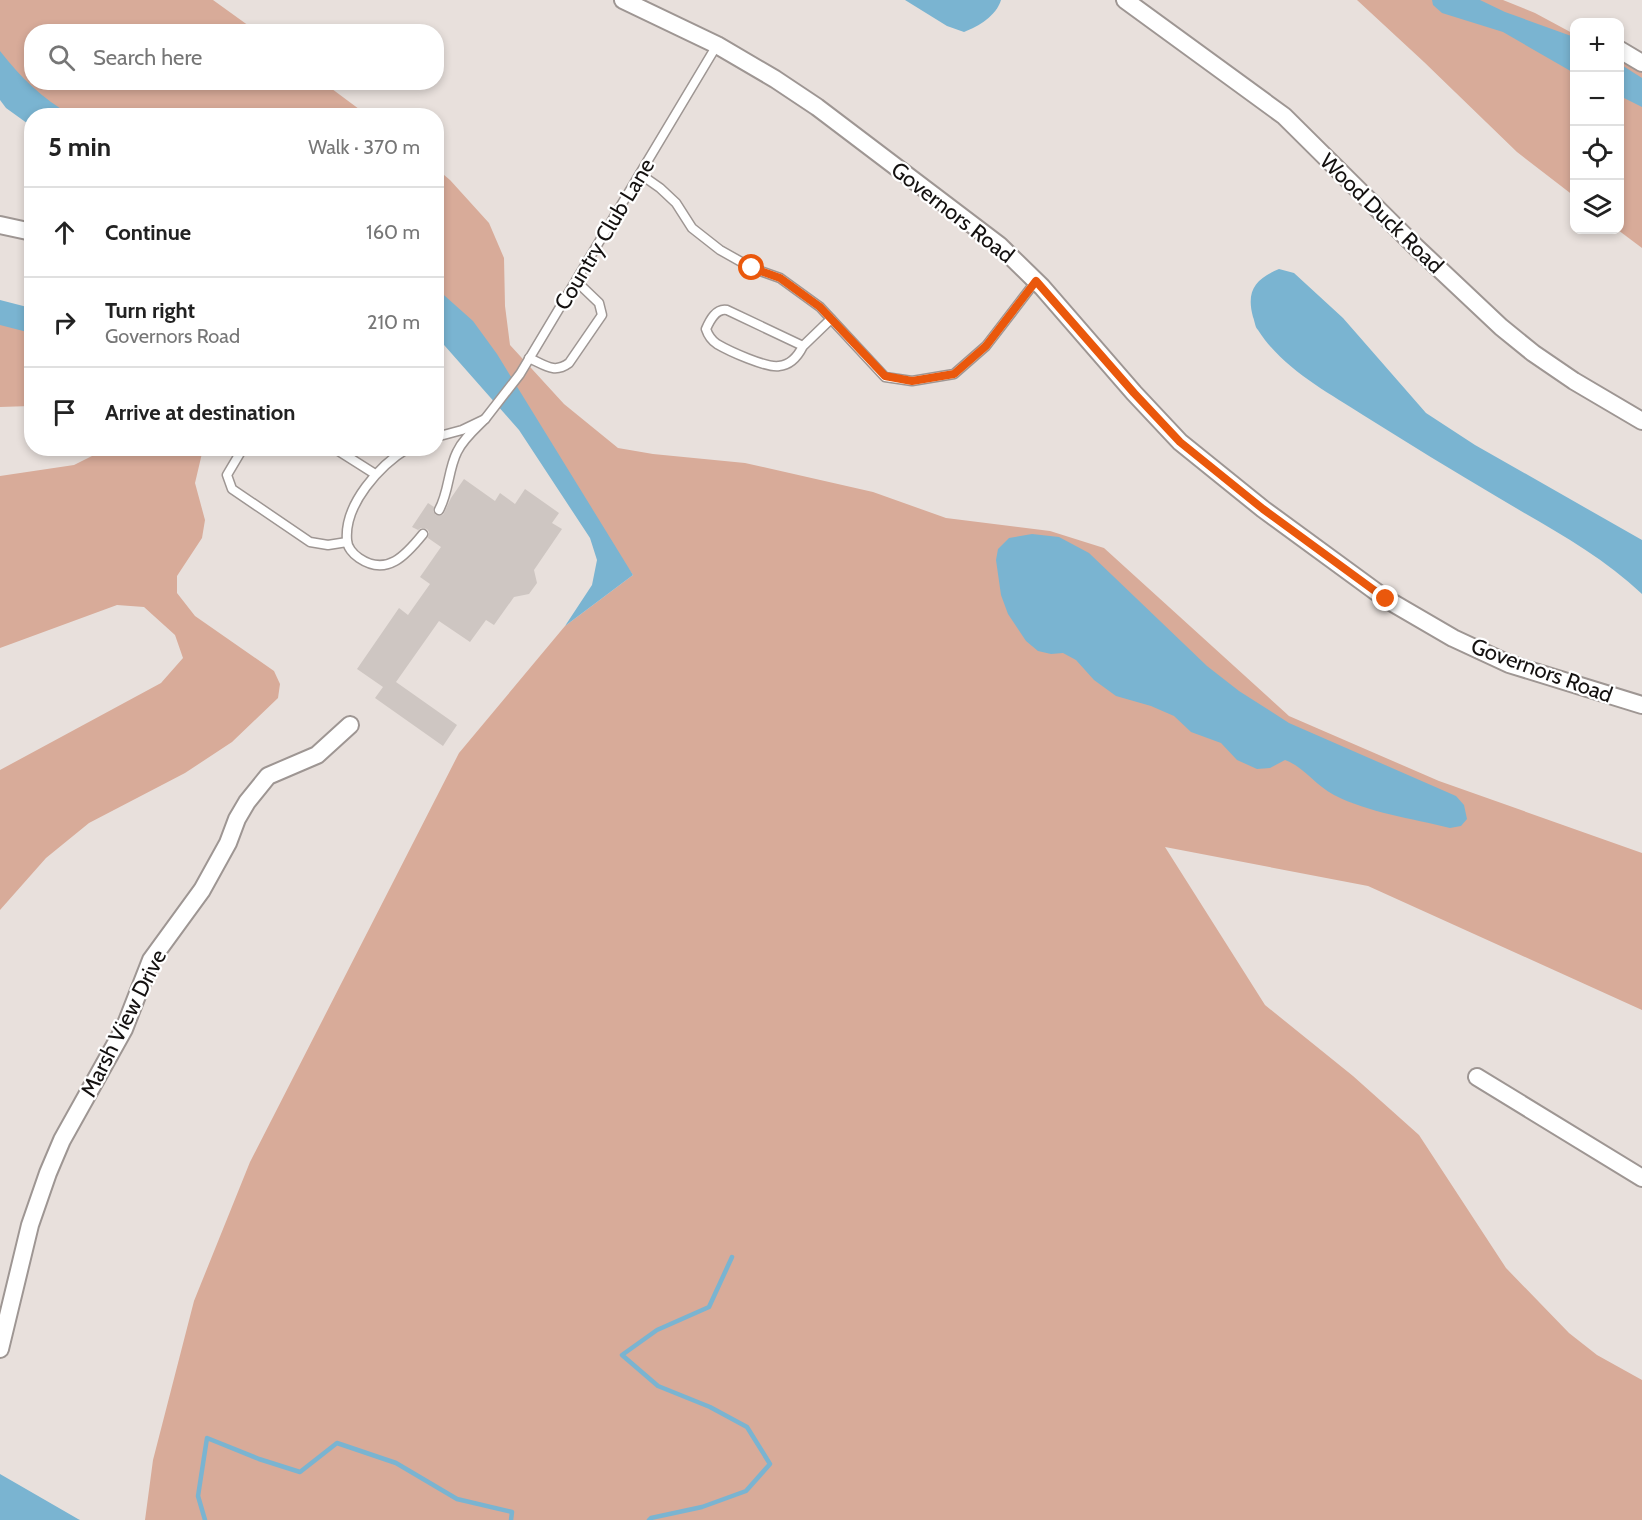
<!DOCTYPE html>
<html lang="en">
<head>
<meta charset="utf-8">
<style>
	body { margin:0; font-family:Cabin,sans-serif; background:#f2f2f2; color:#222 }
	.controls { position:absolute; right:18px; top:18px; display:grid; overflow:hidden; border-radius:12px; box-shadow:0 3px 9px #0003 }
	.controls button { width:54px; height:54px; display:grid; place-items:center; padding:0; border:0; border-bottom:2px solid #e0e0e0; background:#fff; color:#222; font:30px sans-serif }
	.stop { position:absolute; width:18px; height:18px; margin:-14px; border:4px solid #ea580c; border-radius:50%; background:#fff }
	.stop.end { background:#ea580c; border-color:#fff; box-shadow:0 2px 6px #0008 }
	.list { margin:0; padding:0; list-style:none }
	h2 { display:flex; justify-content:space-between; align-items:center; height:78px; margin:0; padding:0 24px; font-size:26px }
	h2 small { font-size:20px; font-weight:400; color:#767676 }
	.list li { display:grid; grid-template-columns:39px 1fr auto; gap:18px; align-items:center; box-sizing:border-box; height:90px; padding:0 24px; border-top:2px solid #e0e0e0 }
	.list b { display:block; font-size:22px; white-space:nowrap }
	.list p { margin:0; font-size:20px; white-space:nowrap; color:#767676 }
	.list em { font-size:20px; font-style:normal; color:#767676 }
	.icon { flex:none; width:33px; height:33px; fill:none; stroke:currentColor; stroke-width:2; stroke-linecap:round; stroke-linejoin:round }
	.map { position:relative; flex:none; width:1642px; height:1520px; overflow:hidden }
	.search { position:absolute; background:#fff; box-shadow:0 3px 9px #0003; left:24px; top:24px; width:420px; height:66px; display:flex; align-items:center; gap:15px; box-sizing:border-box; padding:0 21px; border-radius:24px; color:#767676; font-size:22px }
	.panel { position:absolute; background:#fff; box-shadow:0 3px 9px #0003; left:24px; top:108px; width:420px; height:348px; border-radius:24px }
	.map>svg:first-child { display:block }
	.green { fill:#d8ab99 }
	.water { fill:#7ab4d1 }
	.lines { fill:none; stroke-linecap:round; stroke-linejoin:round }
	.stream { stroke:#7ab4d1; stroke-width:4.5 }
	.building { fill:#cec6c2 }
	.lane-casing { stroke:#9e9693; stroke-width:11 }
	.street-casing { stroke:#9e9693; stroke-width:20 }
	.lane { stroke:#fff; stroke-width:8 }
	.street { stroke:#fff; stroke-width:16 }
	.route { stroke:#ea580c; stroke-width:8 }
	.labels { text-anchor:middle; stroke-width:4.5; stroke-linejoin:round; paint-order:stroke }
	.street-label { font-size:22px; fill:#141110; stroke:#fff }
</style>
</head>
<body>
<div class="map">
<svg width="1642" height="1520" viewBox="0 0 1642 1520">
	<rect width="100%" height="100%" fill="#e8e0dc"/>
	<g class="green">
		<polygon points="0,0 213,0 256,31 32,32 32,82 324,83 367,115 49,115 0,68"/>
		<polygon points="1357,0 1503,0 1535,13 1574,34 1574,196 1517,152 1424,62"/>
		<polygon points="1620,60 1642,73 1642,248 1618,230"/>
		<polygon points="437,169 450,180 489,223 504,258 505,306 510,345 564,404 618,448 653,454 745,463 873,492 946,518 1050,531 1104,548 1289,716 1439,781 1642,853 1642,1010 1368,886 1165,847 1265,1005 1353,1076 1419,1135 1506,1268 1569,1333 1597,1355 1642,1380 1642,1520 145,1520 153,1460 194,1301 250,1162 459,753 565,626 633,575 543,449 437,317"/>
		<polygon points="0,308 32,316 31,406 0,407"/>
		<polygon points="101,449 203,449 195,483 205,520 202,538 177,576 177,593 195,616 274,671 280,684 278,698 232,742 185,773 89,823 46,858 0,910 0,770 161,683 183,658 175,635 144,607 117,605 0,648 0,476 74,465 100,452"/>
	</g>
	<g class="water">
		<path d="M905,0H1001C996,16 979,26 964,32L947,26Z"/>
		<polygon points="1432,0 1480,0 1505,12 1574,37 1574,73 1503,32 1442,13 1433,5"/>
		<path d="M0,51C21,78 42,98 71,115L32,116L31,126L6,108L0,100Z"/>
		<polygon points="1620,64 1642,78 1642,107 1620,96"/>
		<path d="M1279,269L1294,273L1343,318L1426,413L1475,445L1642,540V594C1600,554 1549,528 1499,498C1453,471 1408,443 1363,415C1327,392 1282,368 1258,330C1255,327 1255,322 1253,317C1246,291 1255,279 1279,269Z"/>
		<polygon points="436,288 473,321 497,354 633,575 565,626 592,585 597,560 590,538 519,430 437,337"/>
		<polygon points="0,300 31,308 31,333 0,325"/>
		<path d="M1032,534L1059,537L1089,553L1207,666L1239,691L1289,723L1456,796L1464,805L1467,819L1461,826L1450,828C1411,818 1369,813 1334,795C1315,785 1304,767 1285,760L1270,768L1257,769L1237,760L1221,743L1191,732L1174,716L1151,706L1116,696L1094,680L1076,660L1063,653L1051,654L1038,651L1026,641L1008,614L1001,595L996,560L998,549L1009,538Z"/>
		<polygon points="0,1474 78,1519 80,1520 0,1520"/>
	</g>
	<g class="lines">
		<g class="stream">
			<polyline points="205,1520 198,1496 207,1438 259,1459 300,1472 337,1443 396,1463 457,1499 512,1512 511,1520"/>
			<polyline points="649,1520 651,1518 702,1507 746,1491 770,1464 747,1427 710,1407 658,1386 622,1355 657,1330 709,1307 732,1257"/>
		</g>
	</g>
	<polygon class="building" points="464,479 495,501 500,493 515,504 525,489 559,513 552,523 562,529 534,570 537,583 529,594 514,597 494,625 486,620 470,642 439,621 396,682 457,725 443,746 375,698 383,687 357,669 399,608 408,615 430,584 420,577 441,547 428,538 429,532 427,529 421,528 418,530 412,527 428,503 434,507 433,511 436,515 443,515 451,498"/>
	<g class="lines">
		<g class="lane-casing">
			<g id="lane">
				<polyline points="640,174 660,188 676,203 692,228 720,250 752,268 780,278 820,307 885,377 912,381 954,374 986,346 1036,281"/>
				<path d="M803,346C798,356 791,365 779,366C766,368 729,351 717,344C711,340 708,335 706,329C710,320 716,308 727,310L803,346L831,319"/>
				<path d="M529,358C545,365 554,374 569,363L602,315L599,303L576,281"/>
				<polyline points="485,419 520,374 717,45"/>
				<path d="M436,437L462,430L485,419C475,429 463,439 457,452C448,470 449,492 439,510"/>
				<polyline points="243,448 227,475 232,489 310,542 328,545 347,542"/>
				<polyline points="334,448 375,474"/>
				<path d="M408,448C380,465 344,504 347,540C347,547 353,554 359,558C387,577 406,555 423,534"/>
			</g>
		</g>
		<g class="street-casing">
			<g id="street">
				<polyline points="623,0 717,45 775,79 817,107 999,245 1042,287 1134,393 1180,442 1263,509 1386,599 1453,638 1509,664 1642,705"/>
				<polyline points="1125,0 1284,116 1416,247 1501,327 1533,353 1574,381 1642,421"/>
				<polyline points="1620,50 1642,63"/>
				<polyline points="0,225 32,232"/>
				<polyline points="1477,1077 1642,1178"/>
				<polyline points="0,1349 30,1225 48,1173 62,1140 124,1029 151,960 202,890 228,843 237,819 247,802 268,776 317,755 350,725"/>
			</g>
		</g>
		<use href="#lane" class="lane"/>
		<use href="#street" class="street"/>
	</g>
	<g class="lines">
		<polyline class="route" points="752,268 780,278 820,307 885,376 912,381 954,374 986,346 1036,281 1134,393 1180,442 1263,509 1386,599"/>
	</g>
	<g class="labels">
		<g class="street-label">
			<text transform="translate(953 212) rotate(38)" y="8">Governors Road</text>
			<text transform="translate(1382 213) rotate(44)" y="8">Wood Duck Road</text>
			<text transform="translate(604 234) rotate(-59)" y="8">Country Club Lane</text>
			<text transform="translate(1542 670) rotate(20)" y="8">Governors Road</text>
			<text transform="translate(123 1023) rotate(-63)" y="8">Marsh View Drive</text>
		</g>
	</g>
</svg>
<div class="controls">
<button>+</button>
<button>−</button>
<button><svg class="icon" aria-label="locate" viewBox="0 0 24 24"><circle cx="12" cy="12" r="6"/><path d="M12 2v4M12 18v4M2 12h4M18 12h4"/></svg></button>
<button><svg class="icon" aria-label="layers" viewBox="0 0 24 24"><path d="M12 4l9 5-9 5-9-5zM3 14l9 5 9-5"/></svg></button>
</div>
<div class="stop" style="left:752px;top:268px"></div>
<div class="stop end" style="left:1386px;top:599px"></div>
<div class="search"><svg class="icon" aria-label="search" viewBox="0 0 24 24"><circle cx="10" cy="10" r="6"/><path d="M15 15l6 6"/></svg>Search here</div>
<section class="panel">
<h2>5 min<small>Walk · 370 m</small></h2>
<ul class="list">
<li><svg class="icon" aria-label="ahead" viewBox="0 0 24 24"><path d="M12 20V5M6 11l6-6 6 6"/></svg><div><b>Continue</b></div><em>160 m</em></li>
<li><svg class="icon" aria-label="right" viewBox="0 0 24 24"><path d="M7 20v-9h11M14 6l5 5-5 5"/></svg><div><b>Turn right</b><p>Governors Road</p></div><em>210 m</em></li>
<li><svg class="icon" aria-label="arrive" viewBox="0 0 24 24"><path d="M6 21V4h12l-3 4 3 4H6"/></svg><div><b>Arrive at destination</b></div></li>
</ul>
</section>
</div>
</body>
</html>
